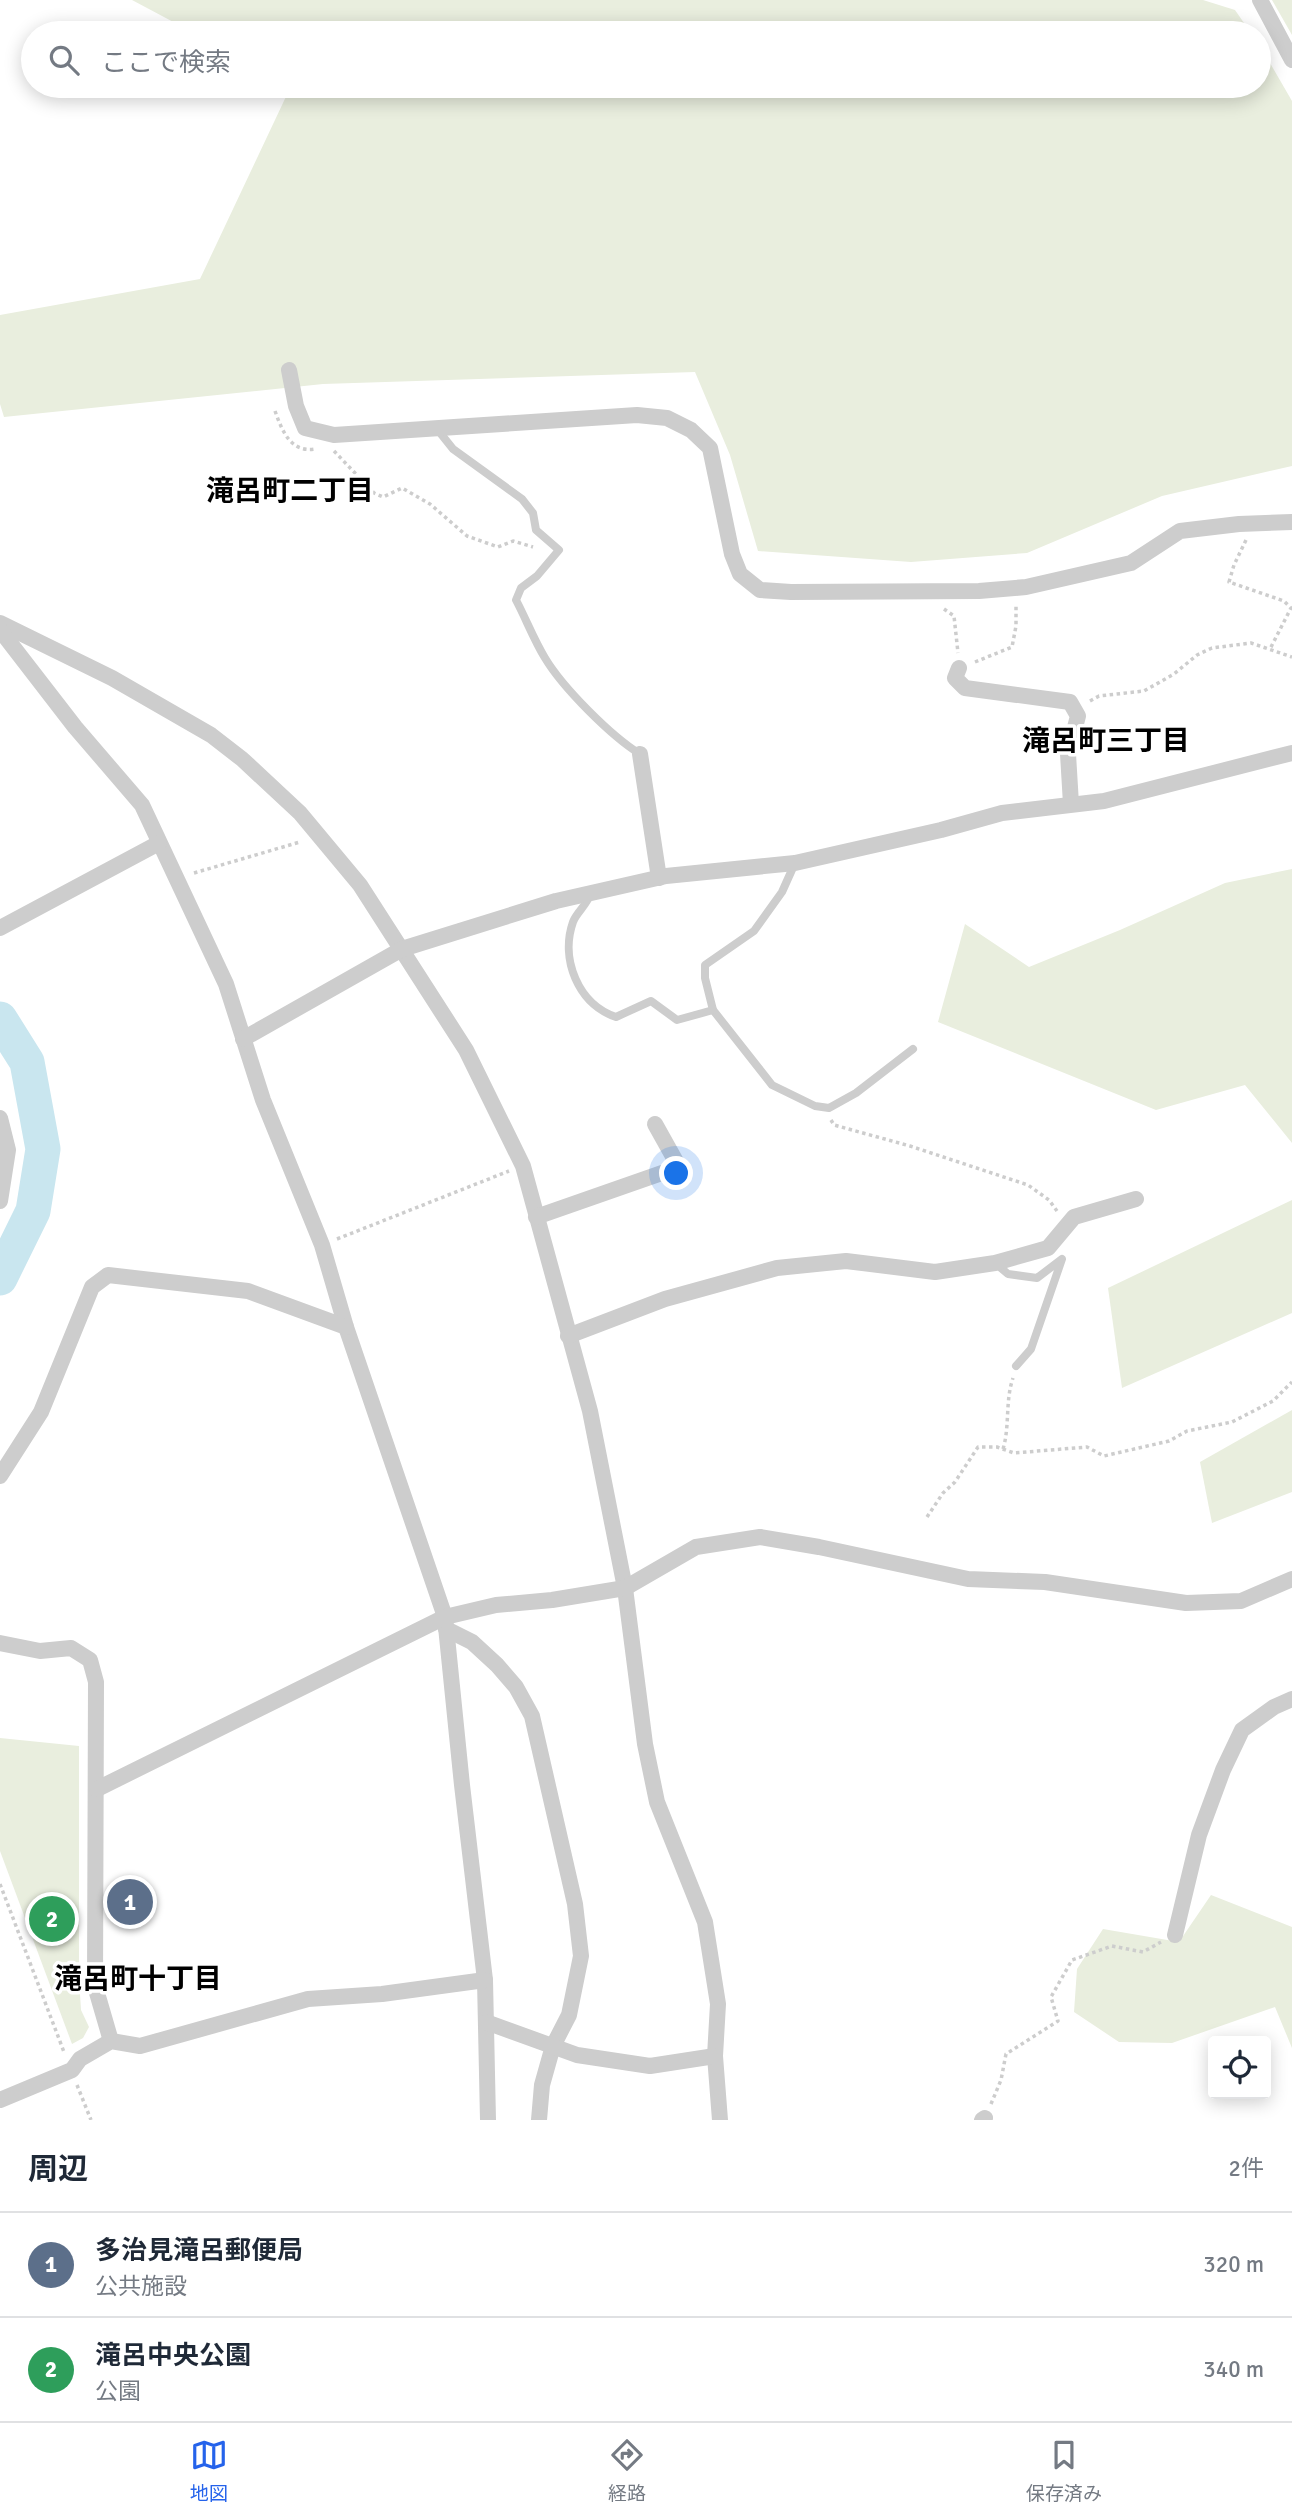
<!DOCTYPE html>
<html lang="ja">
<head>
<meta charset="utf-8">
<style>
	body { margin:0; font-family:Signika,"Noto Sans JP",sans-serif; background:#f6f6f7; color:#1f2937 }
	.controls { position:absolute; right:21px; bottom:21px; display:grid; overflow:hidden; border-radius:7px; box-shadow:0 4px 18px #0003 }
	.controls button { width:63px; height:63px; display:grid; place-items:center; padding:0; border:0; border-bottom:2px solid #e0e1e3; background:#fff; color:#1f2937; font:35px sans-serif }
	.you { position:absolute; left:677px; top:1174px; width:24px; height:24px; margin:-18px; border:5px solid #fff; border-radius:50%; background:#1a73e8; box-shadow:0 0 0 10px #1a73e833 }
	.badge { display:grid; place-items:center; width:46px; height:46px; border-radius:50%; background:#2563eb; color:#fff; font-size:23px; font-weight:700 }
	.pin { position:absolute; translate:-50% -50%; border:4px solid #fff; box-shadow:0 2px 7px #0006 }
	.list { margin:0; padding:0; list-style:none }
	h2 { display:flex; justify-content:space-between; align-items:center; height:91px; margin:0; padding:0 28px; font-size:30px }
	h2 small { font-size:23px; font-weight:400; color:#747a83 }
	.list li { display:grid; grid-template-columns:46px 1fr auto; gap:21px; align-items:center; box-sizing:border-box; height:105px; padding:0 28px; border-top:2px solid #e0e1e3 }
	.list b { display:block; font-size:26px; white-space:nowrap }
	.list p { margin:0; font-size:23px; white-space:nowrap; color:#747a83 }
	.list em { font-size:23px; font-style:normal; color:#747a83 }
	.icon { flex:none; width:38px; height:38px; fill:none; stroke:currentColor; stroke-width:2; stroke-linecap:round; stroke-linejoin:round }
	.map { position:relative; flex:none; width:1292px; height:2120px; overflow:hidden }
	.search { position:absolute; background:#fff; box-shadow:0 4px 18px #0003; left:21px; right:21px; top:21px; height:77px; display:flex; align-items:center; gap:18px; box-sizing:border-box; padding:0 24px; border-radius:38px; color:#747a83; font-size:26px }
	.sheet { height:301px; background:#fff }
	nav { display:flex; justify-content:space-around; align-items:center; box-sizing:border-box; height:98px; border-top:2px solid #e0e1e3; background:#fff; font-size:19px; color:#747a83 }
	nav a { display:grid; justify-items:center; gap:4px }
	nav .on { color:#2563eb }
	.map>svg:first-child { display:block }
	.green { fill:#e9eede }
	.lines { fill:none; stroke-linecap:round; stroke-linejoin:round }
	.river { stroke:#c9e6ef; stroke-width:35 }
	.path { stroke:#cdcdcd; stroke-width:3.5; stroke-dasharray:3.5 3.5; stroke-linecap:butt }
	.lane { stroke:#cdcdcd; stroke-width:8 }
	.street { stroke:#cdcdcd; stroke-width:16 }
	.labels { text-anchor:middle; stroke-width:7; stroke-linejoin:round; paint-order:stroke }
	.neighbourhood-label { font-size:28px; font-weight:bold; fill:#000; stroke:#fff }
</style>
</head>
<body>
<div class="map">
<svg width="1292" height="2120" viewBox="0 0 1292 2120">
	<rect width="100%" height="100%" fill="#fff"/>
	<g class="green">
		<polygon points="132,0 1203,0 1235,10 1251,33 194,33"/>
		<polygon points="1272,0 1292,0 1292,35"/>
		<polygon points="1259,44 1292,101 1292,466 1162,496 1027,553 911,562 758,551 730,455 695,372 323,384 4,417 0,404 0,315 200,279 291,86 1259,86"/>
		<polygon points="1292,869 1292,1143 1245,1085 1156,1110 938,1022 965,924 1029,967 1120,930 1225,883"/>
		<polygon points="1292,1200 1292,1313 1122,1388 1108,1288"/>
		<polygon points="1292,1410 1292,1492 1212,1523 1200,1462"/>
		<polygon points="0,1738 79,1746 79,1978 81,2010 89,2027 83,2038 72,2044 0,1851"/>
		<polygon points="1211,1895 1292,1927 1292,2048 1275,2007 1172,2043 1119,2042 1074,2012 1077,1969 1103,1929 1179,1942"/>
	</g>
	<g class="lines">
		<polyline class="river" points="0,1019 27,1062 43,1149 33,1211 0,1278"/>
		<g class="path">
			<path d="M275,411C282,430 290,453 315,449"/>
			<polyline points="334,451 374,493 383,497 402,488 430,504 467,536 498,547 513,541 533,547"/>
			<polyline points="1246,540 1234,565 1229,582 1284,601 1291,608 1270,649"/>
			<polyline points="944,609 954,616 958,653"/>
			<polyline points="975,662 1012,647 1016,626 1016,604"/>
			<polyline points="1090,701 1099,696 1144,691 1174,674 1197,655 1212,648 1251,643 1292,657"/>
			<polyline points="194,873 300,842"/>
			<polyline points="831,1120 834,1125 910,1146 1028,1185 1049,1200 1057,1211"/>
			<polyline points="337,1239 509,1171"/>
			<path d="M1003,1449C1010,1426 1005,1401 1013,1378"/>
			<polyline points="927,1517 943,1493 955,1482 978,1447 997,1447 1014,1453 1087,1447 1104,1456 1169,1441 1187,1431 1232,1422 1273,1401 1292,1382"/>
			<polyline points="0,1884 64,2052"/>
			<polyline points="77,2085 91,2120"/>
			<polyline points="991,2104 1001,2080 1006,2054 1058,2021 1051,1997 1072,1960 1112,1946 1143,1952 1161,1942"/>
		</g>
		<g class="lane">
			<path d="M437,429L453,449L522,499L533,513L536,530L559,550L537,576L521,588L516,600C526,619 534,640 545,658C563,688 611,736 640,754"/>
			<polyline points="795,863 782,892 754,931 705,965 705,978 713,1010 772,1085 815,1106 829,1108 856,1093 913,1049"/>
			<path d="M590,895C586,906 576,913 573,922C560,959 578,1004 616,1017L651,1001L677,1020L713,1010"/>
			<polyline points="995,1263 1008,1274 1037,1278 1062,1259 1031,1349 1016,1366"/>
		</g>
		<g class="street">
			<polyline points="1260,0 1292,60"/>
			<polyline points="289,370 296,406 305,428 334,435 637,415 667,418 691,430 710,448 732,554 740,574 760,590 791,592 979,591 1026,587 1131,563 1180,531 1239,524 1292,522"/>
			<polyline points="0,623 112,678 211,735 242,759 300,813 360,885 466,1050 523,1166 590,1411 625,1588 645,1744 657,1802 705,1922 718,2004 715,2056 720,2120"/>
			<polyline points="0,630 75,727 142,805 226,984 263,1100 322,1245 346,1327 445,1617 462,1785 485,1980 488,2120"/>
			<polyline points="959,668 955,678 965,688 1070,702 1078,716 1068,754 1071,804"/>
			<polyline points="640,754 659,878"/>
			<polyline points="0,928 159,843"/>
			<polyline points="243,1039 402,949 556,901 666,876 795,863 941,830 1002,813 1104,801 1292,753"/>
			<polyline points="0,1118 8,1150 0,1201"/>
			<polyline points="536,1217 679,1167 655,1124"/>
			<polyline points="568,1336 665,1299 777,1268 846,1261 935,1272 995,1263 1048,1248 1074,1217 1136,1199"/>
			<polyline points="0,1476 41,1412 92,1287 108,1275 248,1291 346,1327"/>
			<polyline points="446,1629 472,1642 497,1665 516,1687 532,1716 575,1904 581,1956 569,2015 553,2046 542,2085 539,2120"/>
			<polyline points="0,1643 40,1651 71,1648 90,1660 96,1682 95,1986 111,2041"/>
			<polyline points="97,1789 445,1617 496,1605 552,1600 625,1588 696,1547 760,1537 819,1547 968,1579 1045,1582 1186,1603 1241,1601 1292,1579"/>
			<polyline points="1175,1935 1199,1835 1223,1770 1242,1730 1274,1707 1292,1699"/>
			<polyline points="486,2022 577,2055 650,2066 715,2056"/>
			<polyline points="0,2100 72,2070 80,2059 111,2041 140,2046 308,1999 382,1994 485,1980"/>
			<polyline points="982,2120 985,2118"/>
		</g>
	</g>
	<g class="labels">
		<g class="neighbourhood-label">
			<text x="290" y="500">滝呂町二丁目</text>
			<text x="1106" y="750">滝呂町三丁目</text>
			<text x="138" y="1988">滝呂町十丁目</text>
		</g>
	</g>
</svg>
<div class="controls">
<button><svg class="icon" aria-label="locate" viewBox="0 0 24 24"><circle cx="12" cy="12" r="6"/><path d="M12 2v4M12 18v4M2 12h4M18 12h4"/></svg></button>
</div>
<div class="you"></div>
<div class="pin badge" style="left:130px;top:1902px;background:#5c6f8a">1</div>
<div class="pin badge" style="left:52px;top:1919px;background:#2e9e5b">2</div>
<div class="search"><svg class="icon" aria-label="search" viewBox="0 0 24 24"><circle cx="10" cy="10" r="6"/><path d="M15 15l6 6"/></svg>ここで検索</div>
</div>
<section class="sheet">
<h2>周辺<small>2件</small></h2>
<ul class="list">
<li><span class="badge" style="background:#5c6f8a">1</span><div><b>多治見滝呂郵便局</b><p>公共施設</p></div><em>320 m</em></li>
<li><span class="badge" style="background:#2e9e5b">2</span><div><b>滝呂中央公園</b><p>公園</p></div><em>340 m</em></li>
</ul>
</section>
<nav>
<a class="on"><svg class="icon" aria-label="map" viewBox="0 0 24 24"><path d="M3 6l6-2 6 2 6-2v14l-6 2-6-2-6 2zM9 4v14M15 6v14"/></svg>地図</a>
<a><svg class="icon" aria-label="directions" viewBox="0 0 24 24"><path d="M12 3l9 9-9 9-9-9zM9 14v-3h6M13 9l2 2-2 2"/></svg>経路</a>
<a><svg class="icon" aria-label="saved" viewBox="0 0 24 24"><path d="M7 4h10v16l-5-4-5 4z"/></svg>保存済み</a>
</nav>
</body>
</html>
